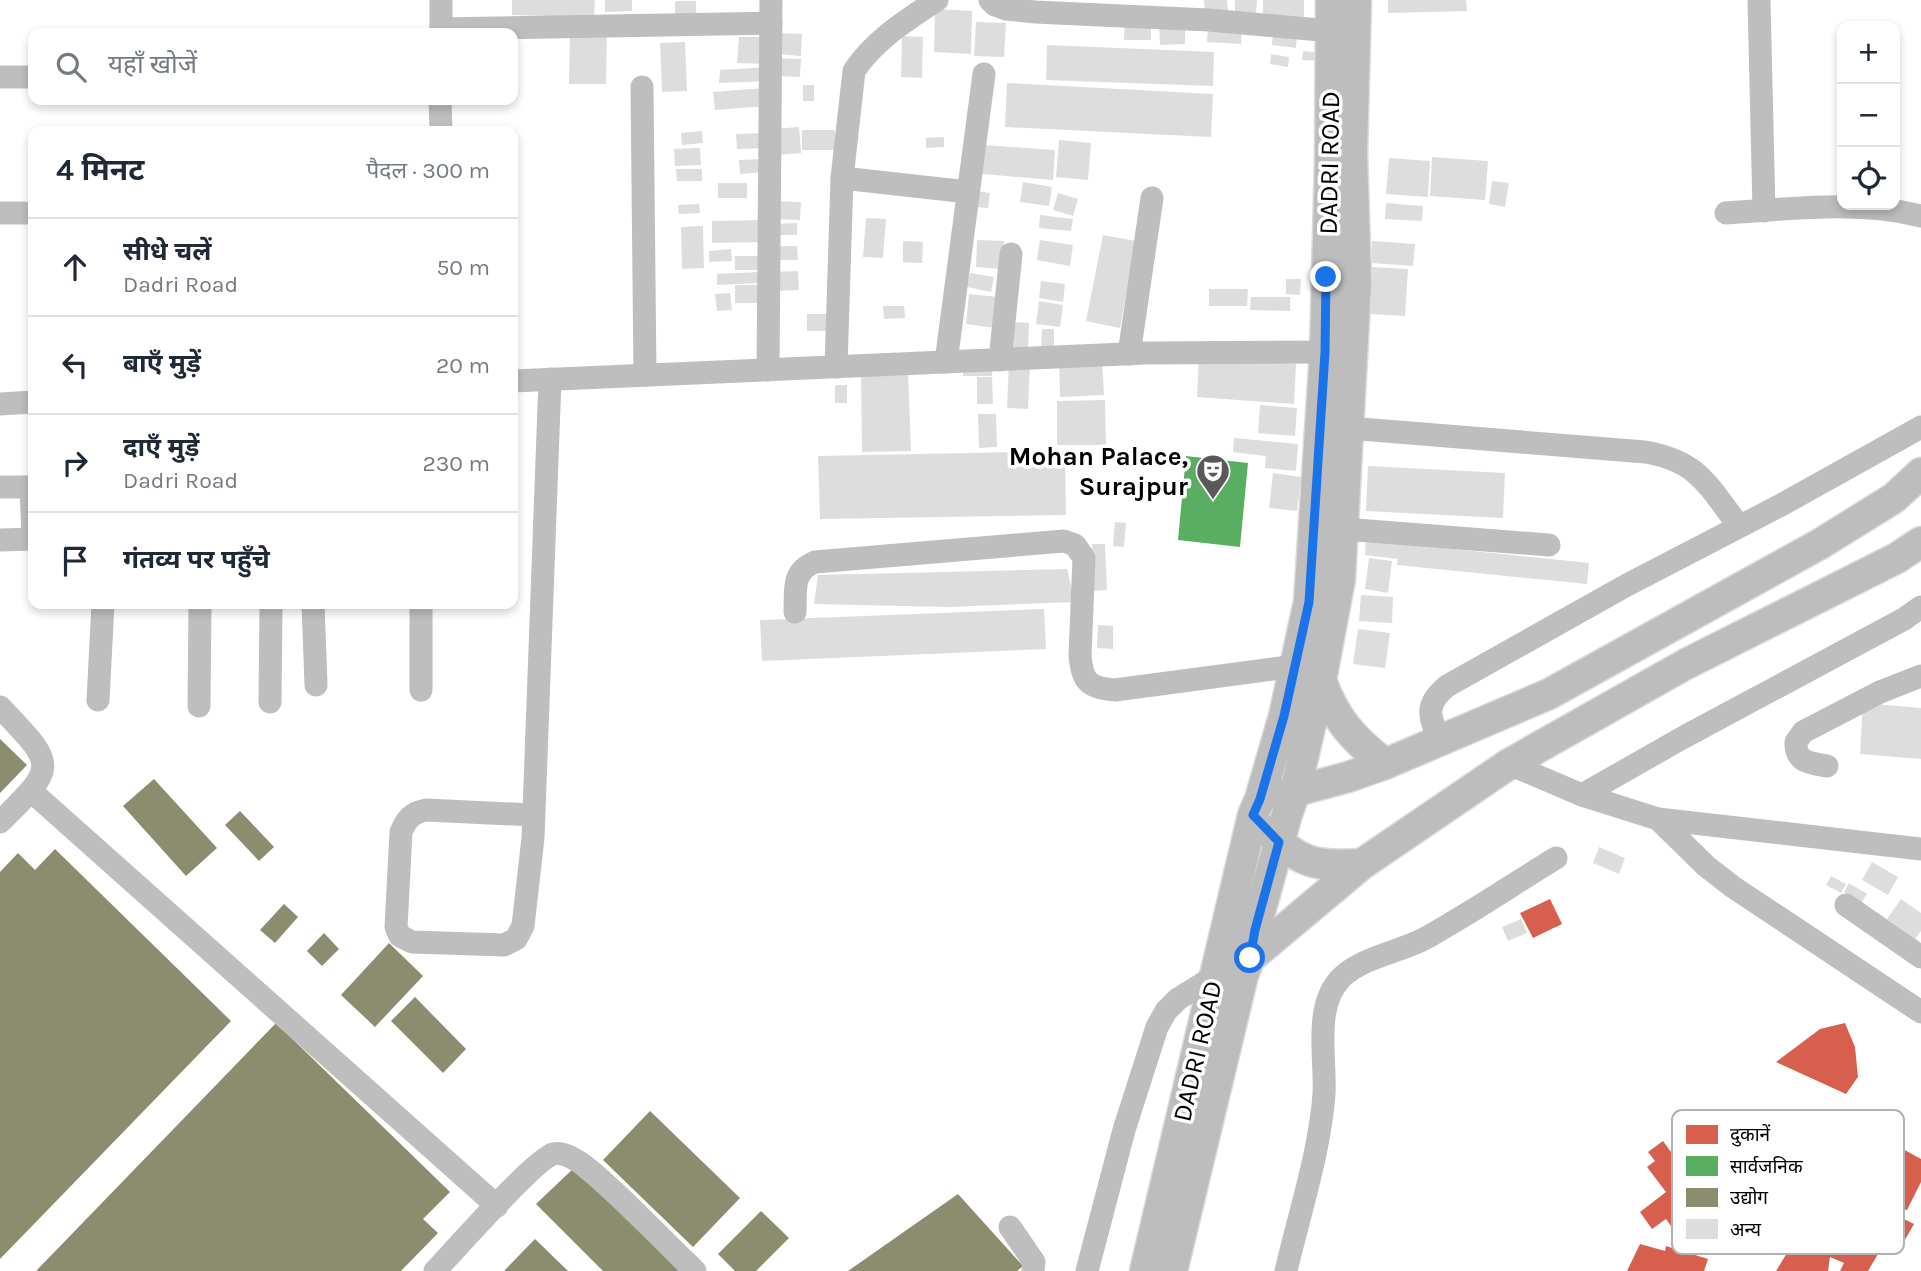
<!DOCTYPE html>
<html lang="hi">
<head>
<meta charset="utf-8">
<style>
	body { margin:0; font-family:Karla,"Noto Sans Devanagari",sans-serif; background:#f2f2f3; color:#1f2937 }
	.controls { position:absolute; right:21px; top:21px; display:grid; overflow:hidden; border-radius:14px; box-shadow:0 4px 10px #0003 }
	.controls button { width:63px; height:63px; display:grid; place-items:center; padding:0; border:0; border-bottom:2px solid #e0e1e3; background:#fff; color:#1f2937; font:35px sans-serif }
	.stop { position:absolute; width:21px; height:21px; margin:-16px; border:5px solid #1a73e8; border-radius:50%; background:#fff }
	.stop.end { background:#1a73e8; border-color:#fff; box-shadow:0 2px 7px #0008 }
	.list { margin:0; padding:0; list-style:none }
	h2 { display:flex; justify-content:space-between; align-items:center; height:91px; margin:0; padding:0 28px; font-size:30px }
	h2 small { font-size:23px; font-weight:400; color:#747a83 }
	.list li { display:grid; grid-template-columns:46px 1fr auto; gap:21px; align-items:center; box-sizing:border-box; height:98px; padding:0 28px; border-top:2px solid #e0e1e3 }
	.list b { display:block; font-size:26px; white-space:nowrap }
	.list p { margin:0; font-size:23px; white-space:nowrap; color:#747a83 }
	.list em { font-size:23px; font-style:normal; color:#747a83 }
	.icon { flex:none; width:38px; height:38px; fill:none; stroke:currentColor; stroke-width:2; stroke-linecap:round; stroke-linejoin:round }
	.map { position:relative; flex:none; width:1921px; height:1271px; overflow:hidden }
	.search { position:absolute; background:#fff; box-shadow:0 4px 10px #0003; left:28px; top:28px; width:490px; height:77px; display:flex; align-items:center; gap:18px; box-sizing:border-box; padding:0 24px; border-radius:14px; color:#747a83; font-size:26px }
	.panel { position:absolute; background:#fff; box-shadow:0 4px 10px #0003; left:28px; top:126px; width:490px; height:483px; border-radius:14px }
	.map>svg:first-child { display:block }
	.shops { fill:#d6604d; fill-rule:evenodd }
	.public { fill:#5aae61 }
	.industry { fill:#8c8c6e }
	.building { fill:#ddd }
	.lines { fill:none; stroke-linecap:round; stroke-linejoin:round }
	.major-casing { stroke:#dbdbdb; stroke-width:33 }
	.minor { stroke:#bebebe; stroke-width:23 }
	.major { stroke:#bdbdbd; stroke-width:30 }
	.route { stroke:#1a73e8; stroke-width:9 }
	.labels { text-anchor:middle; stroke-width:7; stroke-linejoin:round; paint-order:stroke }
	.street-label { font-size:26px; fill:#000; stroke:#fff }
	.poi-label { font-size:26px; font-weight:bold; fill:#000; stroke:#fff; text-anchor:end }
	.key { fill:#fff; stroke:#b2b2b2; stroke-width:2 }
	.key-label { font-size:19px; fill:#000 }
</style>
</head>
<body>
<div class="map">
<svg width="1921" height="1271" viewBox="0 0 1921 1271">
	<rect width="100%" height="100%" fill="#fff"/>
	<g class="shops">
		<polygon points="1550,899 1562,924 1533,938 1520,913"/>
		<polygon points="1845,1023 1855,1047 1858,1077 1846,1094 1776,1062 1820,1029"/>
		<polygon points="1695,1134 1716,1162 1718,1156 1724,1152 1734,1157 1734,1167 1716,1175 1727,1189 1673,1229 1666,1219 1652,1229 1640,1212 1666,1192 1647,1167 1655,1161 1648,1152 1663,1141 1671,1152 1679,1146 1682,1149 1690,1144 1687,1140"/>
		<path d="M1839,1143L1862,1208L1870,1211L1903,1149L1921,1159V1182L1907,1210L1902,1209L1898,1216L1914,1224L1902,1245L1888,1237L1868,1271H1840L1844,1263L1830,1257L1828,1271H1776L1790,1248L1801,1216L1804,1196L1802,1175L1814,1174L1812,1146ZM1824,1158L1836,1161L1832,1173L1827,1172L1825,1180H1822L1824,1171L1820,1170ZM1839,1197L1858,1202L1850,1216L1843,1215L1845,1208L1836,1205ZM1813,1221L1821,1222L1816,1242L1808,1240ZM1831,1225L1855,1232L1850,1249L1834,1246Z"/>
		<polygon points="1640,1244 1665,1251 1666,1246 1708,1259 1704,1271 1627,1271"/>
	</g>
	<polygon class="public" points="1186,456 1248,463 1240,547 1178,540"/>
	<g class="industry">
		<polygon points="0,739 27,765 0,793"/>
		<polygon points="154,779 217,848 186,876 123,806"/>
		<polygon points="240,811 274,847 259,861 225,825"/>
		<polygon points="55,849 231,1021 0,1259 0,872 18,853 35,870"/>
		<polygon points="284,904 298,917 275,943 260,930"/>
		<polygon points="324,933 339,949 322,966 307,951"/>
		<polygon points="389,943 423,976 375,1027 341,995"/>
		<polygon points="415,997 466,1049 443,1073 391,1021"/>
		<polygon points="276,1023 450,1192 423,1219 438,1233 401,1271 36,1271"/>
		<polygon points="650,1111 740,1198 693,1247 603,1160"/>
		<polygon points="575,1167 685,1271 603,1271 536,1204"/>
		<polygon points="958,1194 1023,1266 1017,1271 848,1271"/>
		<polygon points="761,1211 789,1238 756,1271 735,1271 718,1254"/>
		<polygon points="535,1239 568,1271 504,1271"/>
	</g>
	<g class="building">
		<polygon points="512,0 595,0 594,17 512,15"/>
		<polygon points="605,0 632,0 632,11 605,12"/>
		<polygon points="1204,0 1227,0 1228,13 1205,14"/>
		<polygon points="1235,0 1257,0 1256,13 1235,12"/>
		<polygon points="1263,0 1304,0 1304,17 1263,15"/>
		<polygon points="1388,0 1466,0 1467,11 1388,13"/>
		<rect x="675" y="1" width="21" height="14"/>
		<polygon points="935,9 972,11 971,54 934,52"/>
		<polygon points="976,22 1006,23 1004,57 974,56"/>
		<polygon points="1125,23 1151,24 1151,40 1124,40"/>
		<polygon points="1185,23 1185,44 1160,45 1159,24"/>
		<polygon points="1208,26 1242,28 1241,44 1207,42"/>
		<polygon points="570,31 607,32 606,84 569,84"/>
		<polygon points="1273,31 1297,33 1296,48 1272,45"/>
		<polygon points="777,33 802,34 801,56 777,54"/>
		<polygon points="902,36 923,37 922,78 901,77"/>
		<polygon points="739,37 764,37 766,64 737,63"/>
		<polygon points="685,42 687,91 662,92 660,43"/>
		<polygon points="1047,45 1214,52 1213,86 1046,80"/>
		<polygon points="1303,51 1323,53 1323,61 1302,60"/>
		<polygon points="1271,54 1289,57 1288,67 1270,64"/>
		<polygon points="774,58 801,59 800,77 773,76"/>
		<polygon points="768,67 769,81 719,83 720,70"/>
		<polygon points="1007,83 1213,94 1211,137 1005,127"/>
		<rect x="803" y="85" width="11" height="16"/>
		<polygon points="764,88 766,106 715,110 713,92"/>
		<polygon points="799,127 801,153 773,155 772,129"/>
		<rect x="802" y="130" width="33" height="20"/>
		<polygon points="702,131 703,143 682,145 681,133"/>
		<polygon points="764,133 765,148 737,149 736,134"/>
		<polygon points="944,137 944,147 926,148 926,138"/>
		<polygon points="1059,140 1091,143 1088,180 1056,177"/>
		<polygon points="984,145 1055,150 1053,180 982,174"/>
		<polygon points="700,148 701,165 675,166 674,149"/>
		<polygon points="1432,157 1488,161 1485,200 1430,196"/>
		<polygon points="1389,158 1430,161 1428,197 1386,194"/>
		<polygon points="766,159 766,172 740,174 739,160"/>
		<polygon points="676,169 702,169 702,181 677,181"/>
		<polygon points="1492,181 1509,183 1505,207 1489,204"/>
		<polygon points="1023,182 1052,187 1049,206 1020,202"/>
		<rect x="718" y="183" width="29" height="15"/>
		<polygon points="978,191 990,193 988,208 975,207"/>
		<polygon points="1058,193 1078,199 1073,216 1053,210"/>
		<polygon points="773,201 801,202 800,220 772,219"/>
		<polygon points="1386,203 1423,206 1422,221 1385,219"/>
		<polygon points="699,204 700,213 679,214 678,205"/>
		<polygon points="1040,215 1073,219 1071,231 1039,228"/>
		<polygon points="866,218 886,219 883,258 863,257"/>
		<polygon points="765,220 766,242 712,243 712,221"/>
		<polygon points="797,223 797,235 773,235 773,224"/>
		<polygon points="703,226 704,268 682,269 681,227"/>
		<polygon points="1103,235 1136,241 1120,328 1086,321"/>
		<polygon points="977,240 1004,241 1003,269 976,267"/>
		<polygon points="1040,240 1073,245 1070,266 1037,260"/>
		<polygon points="903,241 923,242 922,263 903,262"/>
		<polygon points="1372,241 1415,244 1413,266 1371,263"/>
		<polygon points="771,246 797,246 798,260 772,260"/>
		<polygon points="731,249 732,261 709,262 709,251"/>
		<rect x="735" y="256" width="24" height="14"/>
		<polygon points="1372,267 1408,269 1405,316 1369,314"/>
		<polygon points="798,271 799,290 774,291 773,272"/>
		<polygon points="759,272 760,283 717,285 717,274"/>
		<polygon points="970,273 994,277 991,292 967,287"/>
		<polygon points="1286,279 1301,279 1300,295 1286,294"/>
		<polygon points="1041,281 1065,284 1063,302 1039,298"/>
		<rect x="735" y="285" width="26" height="18"/>
		<polygon points="1209,289 1248,289 1247,306 1209,306"/>
		<polygon points="730,293 732,310 717,311 715,294"/>
		<polygon points="969,294 999,297 996,328 966,324"/>
		<polygon points="1251,297 1290,297 1290,311 1250,310"/>
		<polygon points="1039,301 1063,305 1060,327 1036,324"/>
		<polygon points="883,306 904,306 905,318 884,319"/>
		<rect x="807" y="314" width="23" height="17"/>
		<polygon points="1009,322 1029,323 1028,350 1008,349"/>
		<polygon points="1042,329 1054,329 1054,349 1041,349"/>
		<polygon points="1199,358 1296,364 1294,404 1197,397"/>
		<polygon points="1102,360 1104,395 1060,397 1059,362"/>
		<polygon points="963,361 993,361 992,376 963,376"/>
		<polygon points="1009,361 1030,362 1028,409 1007,408"/>
		<polygon points="908,372 911,451 862,452 861,375"/>
		<polygon points="977,377 992,377 993,404 977,404"/>
		<rect x="835" y="385" width="12" height="18"/>
		<polygon points="1105,400 1106,445 1057,445 1057,401"/>
		<polygon points="1260,405 1297,408 1295,436 1258,433"/>
		<polygon points="978,414 996,414 997,447 979,448"/>
		<polygon points="1234,438 1298,444 1296,471 1265,468 1266,456 1233,452"/>
		<polygon points="1065,451 1066,515 820,519 818,456"/>
		<polygon points="1368,466 1505,473 1503,518 1366,511"/>
		<polygon points="1273,473 1301,477 1297,511 1269,508"/>
		<polygon points="1115,522 1126,523 1124,547 1113,546"/>
		<polygon points="1366,540 1589,563 1587,584 1397,565 1398,559 1365,555"/>
		<polygon points="1092,544 1105,544 1107,590 1094,591"/>
		<polygon points="1369,558 1392,561 1388,593 1365,589"/>
		<polygon points="1067,569 1075,602 948,607 814,604 818,575"/>
		<polygon points="1361,595 1393,597 1392,623 1359,621"/>
		<polygon points="1044,609 1046,649 762,661 760,620"/>
		<polygon points="1098,625 1113,626 1113,649 1097,648"/>
		<polygon points="1358,629 1390,633 1385,668 1353,664"/>
		<polygon points="1863,703 1921,708 1921,759 1860,754"/>
		<polygon points="1599,847 1625,858 1619,874 1593,863"/>
		<polygon points="1872,862 1898,877 1888,895 1862,880"/>
		<polygon points="1831,876 1846,884 1841,893 1826,885"/>
		<polygon points="1849,883 1867,894 1861,903 1844,892"/>
		<polygon points="1901,899 1921,913 1921,931 1915,939 1887,919"/>
		<polygon points="1521,919 1527,933 1508,941 1502,927"/>
	</g>
	<g class="lines">
		<g class="major-casing">
			<g id="major">
				<path d="M1321,680C1335,719 1352,738 1385,764"/>
				<polyline points="1281,795 1348,777 1385,764 1549,694 1820,544 1894,498 1921,473"/>
				<path d="M1268,831C1299,864 1318,867 1362,864"/>
				<polyline points="1250,958 1255,930 1287,814 1295,792 1321,680 1340,579 1356,282 1352,153 1356,0"/>
				<polyline points="1145,1271 1253,815 1260,799 1284,716 1309,602 1325,352 1330,161 1331,0"/>
				<polyline points="1172,1271 1243,975 1250,958 1362,864 1509,764 1686,664 1897,558 1921,542"/>
			</g>
		</g>
		<g class="minor">
			<polyline points="990,0 995,5 1006,9 1035,12 1209,20 1331,31"/>
			<polyline points="1759,0 1764,211"/>
			<polyline points="441,29 771,23"/>
			<polyline points="441,33 441,0"/>
			<polyline points="0,77 33,77"/>
			<polyline points="642,87 645,375"/>
			<polyline points="440,100 441,131"/>
			<polyline points="842,178 968,192"/>
			<polyline points="0,213 24,213"/>
			<path d="M1726,213C1790,209 1858,200 1921,216"/>
			<polyline points="1129,354 1152,198"/>
			<polyline points="1000,360 1011,254"/>
			<polyline points="946,362 984,74"/>
			<path d="M836,367L842,178L854,71C874,40 907,20 937,0"/>
			<polyline points="768,370 771,0"/>
			<polyline points="513,381 1147,353 1325,352"/>
			<polyline points="0,404 33,402"/>
			<path d="M1348,428L1645,452C1699,461 1708,486 1739,526"/>
			<polyline points="0,487 33,487"/>
			<polyline points="31,487 33,537"/>
			<polyline points="1344,529 1549,545"/>
			<polyline points="0,540 33,539"/>
			<polyline points="313,604 316,685"/>
			<path d="M795,612C796,590 791,572 815,562L1064,541L1075,545L1084,558L1080,655C1082,681 1088,688 1115,690L1295,666"/>
			<polyline points="421,690 421,604"/>
			<polyline points="98,700 103,604"/>
			<polyline points="270,702 271,604"/>
			<polyline points="199,706 200,604"/>
			<path d="M0,707C55,765 59,765 0,822"/>
			<path d="M1440,741C1429,716 1424,705 1447,686L1627,585L1783,504L1921,427"/>
			<polyline points="1509,764 1582,795 1658,819 1921,849"/>
			<path d="M1827,766C1811,763 1795,763 1796,742L1803,732L1880,692L1921,676"/>
			<polyline points="31,791 497,1206"/>
			<polyline points="1582,795 1684,737 1904,619 1921,607"/>
			<path d="M533,815L426,810C412,813 407,818 401,832L396,927L400,936L412,942L504,945L516,939L523,926L533,838L550,379"/>
			<polyline points="1658,819 1706,866 1733,887 1921,1012"/>
			<polyline points="1846,905 1921,957"/>
			<polyline points="1010,1227 1034,1262 1033,1271"/>
			<path d="M435,1271C454,1251 534,1160 553,1154C563,1151 579,1161 587,1168C625,1199 659,1237 695,1271"/>
			<polyline points="1087,1271 1124,1130 1157,1027 1166,1011 1178,999 1215,976"/>
			<path d="M1286,1271C1299,1215 1320,1151 1324,1094C1326,1057 1313,1005 1342,977C1363,957 1399,952 1424,939C1469,914 1512,885 1556,858"/>
		</g>
		<use href="#major" class="major"/>
	</g>
	<g class="lines">
		<polyline class="route" points="1250,958 1255,930 1279,842 1253,815 1260,799 1284,716 1309,602 1325,352 1326,277"/>
	</g>
	<defs>
		<g id="theatre-pin" transform="scale(1.75)"><path d="M0 17L-7.5 6A9.5 9.5 0 1 1 7.5 6Z" fill="#595959" stroke="#fff"/><path d="M-5-5.5Q0-4 5-5.5V0Q5 5 0 6Q-5 5-5 0ZM-3.3-2.5H-1v1.5H-3.3ZM1-2.5H3.3v1.5H1ZM-2.8 1Q0 5.5 2.8 1Z" fill="#fff"/></g>
	</defs>
	<g fill-rule="evenodd">
		<use href="#theatre-pin" x="1213" y="471"/>
	</g>
	<g class="labels">
		<g class="street-label">
			<text transform="translate(1329 163) rotate(-89)" y="9">DADRI ROAD</text>
			<text transform="translate(1197 1051) rotate(-77)" y="9">DADRI ROAD</text>
		</g>
		<g class="poi-label">
			<text x="1188" y="465">Mohan Palace,<tspan x="1188" dy="30">Surajpur</tspan></text>
		</g>
	</g>
	<rect x="1672" y="1110" width="232" height="144" rx="10" class="key"/>
	<rect x="1686" y="1125" width="32" height="19" fill="#d6604d"/>
	<rect x="1686" y="1156" width="32" height="20" fill="#5aae61"/>
	<rect x="1686" y="1188" width="32" height="19" fill="#8c8c6e"/>
	<rect x="1686" y="1219" width="32" height="20" fill="#ddd"/>
	<g class="key-label">
		<text x="1730" y="1141">दुकानें</text>
		<text x="1730" y="1173">सार्वजनिक</text>
		<text x="1730" y="1204">उद्योग</text>
		<text x="1730" y="1236">अन्य</text>
	</g>
</svg>
<div class="controls">
<button>+</button>
<button>−</button>
<button><svg class="icon" aria-label="locate" viewBox="0 0 24 24"><circle cx="12" cy="12" r="6"/><path d="M12 2v4M12 18v4M2 12h4M18 12h4"/></svg></button>
</div>
<div class="stop" style="left:1250px;top:958px"></div>
<div class="stop end" style="left:1326px;top:277px"></div>
<div class="search"><svg class="icon" aria-label="search" viewBox="0 0 24 24"><circle cx="10" cy="10" r="6"/><path d="M15 15l6 6"/></svg>यहाँ खोजें</div>
<section class="panel">
<h2>4 मिनट<small>पैदल · 300 m</small></h2>
<ul class="list">
<li><svg class="icon" aria-label="ahead" viewBox="0 0 24 24"><path d="M12 20V5M6 11l6-6 6 6"/></svg><div><b>सीधे चलें</b><p>Dadri Road</p></div><em>50 m</em></li>
<li><svg class="icon" aria-label="left" viewBox="0 0 24 24"><path d="M17 20v-9H6M10 6l-5 5 5 5"/></svg><div><b>बाएँ मुड़ें</b></div><em>20 m</em></li>
<li><svg class="icon" aria-label="right" viewBox="0 0 24 24"><path d="M7 20v-9h11M14 6l5 5-5 5"/></svg><div><b>दाएँ मुड़ें</b><p>Dadri Road</p></div><em>230 m</em></li>
<li><svg class="icon" aria-label="arrive" viewBox="0 0 24 24"><path d="M6 21V4h12l-3 4 3 4H6"/></svg><div><b>गंतव्य पर पहुँचे</b></div></li>
</ul>
</section>
</div>
</body>
</html>
